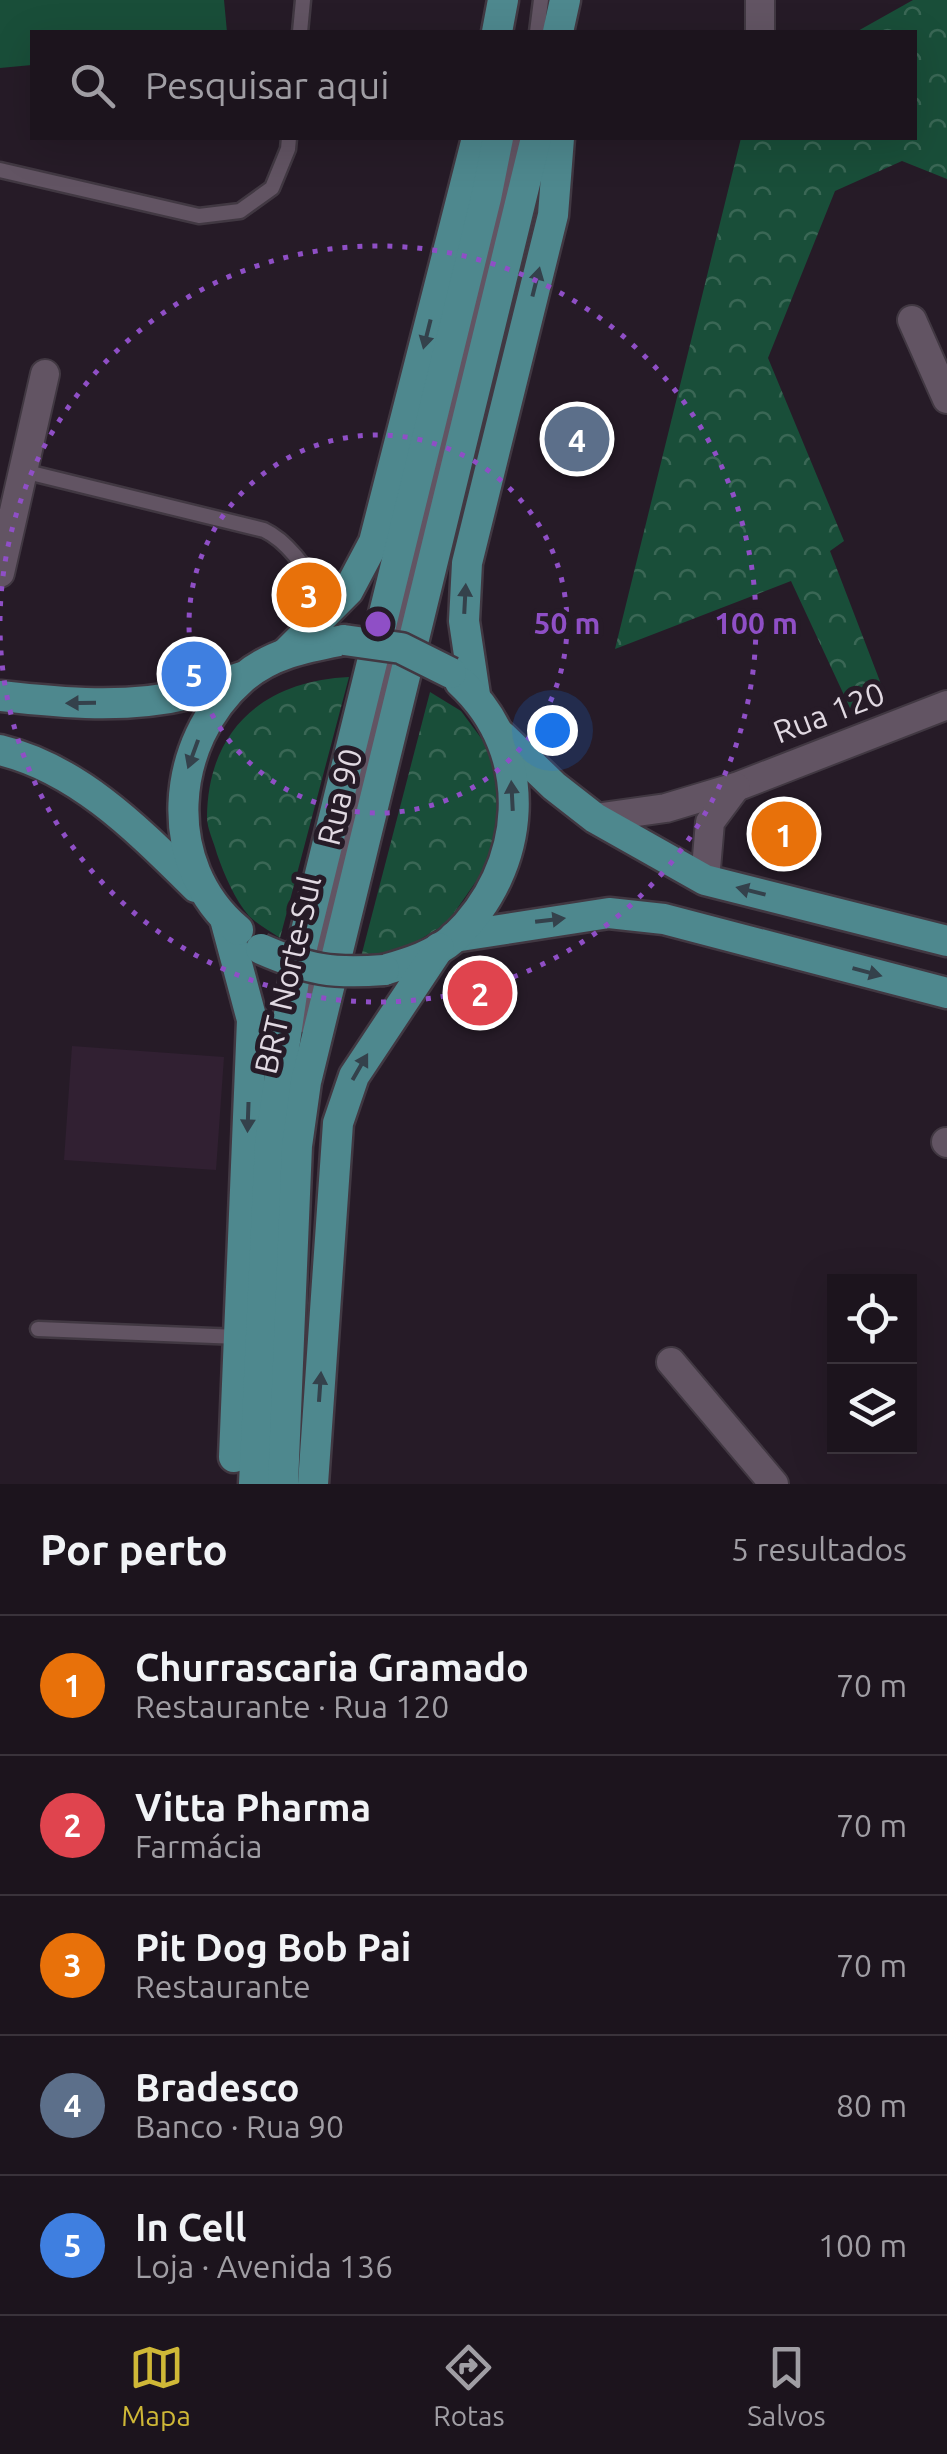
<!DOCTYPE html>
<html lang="pt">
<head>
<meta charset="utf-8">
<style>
	body { margin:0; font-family:Ubuntu,sans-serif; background:#251d26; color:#f1f3f6 }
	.controls { position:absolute; right:30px; bottom:30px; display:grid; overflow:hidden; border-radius:0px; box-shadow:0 10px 40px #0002 }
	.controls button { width:90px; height:90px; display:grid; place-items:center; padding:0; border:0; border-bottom:2px solid #3a333b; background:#1c141d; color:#f1f3f6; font:50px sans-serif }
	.you { position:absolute; left:552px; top:730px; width:35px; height:35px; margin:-25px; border:8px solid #fff; border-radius:50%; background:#1a73e8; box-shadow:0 0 0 15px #1a73e833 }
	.badge { display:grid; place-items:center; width:65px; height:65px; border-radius:50%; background:#cfb837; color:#fff; font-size:32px; font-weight:700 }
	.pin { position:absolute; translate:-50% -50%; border:5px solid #fff; box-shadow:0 2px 10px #0006 }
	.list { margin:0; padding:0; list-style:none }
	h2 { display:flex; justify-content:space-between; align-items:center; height:130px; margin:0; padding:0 40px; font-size:42px }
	h2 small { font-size:32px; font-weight:400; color:#a09ea4 }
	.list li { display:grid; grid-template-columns:65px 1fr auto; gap:30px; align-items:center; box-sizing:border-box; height:140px; padding:0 40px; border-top:2px solid #3a333b }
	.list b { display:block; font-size:38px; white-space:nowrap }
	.list p { margin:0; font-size:32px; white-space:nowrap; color:#a09ea4 }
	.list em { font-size:32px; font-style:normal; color:#a09ea4 }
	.icon { flex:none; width:55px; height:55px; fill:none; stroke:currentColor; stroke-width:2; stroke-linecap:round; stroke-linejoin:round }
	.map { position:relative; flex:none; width:947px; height:1484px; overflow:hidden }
	.search { position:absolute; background:#1c141d; box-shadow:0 10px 40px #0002; left:30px; right:30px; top:30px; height:110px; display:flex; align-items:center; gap:25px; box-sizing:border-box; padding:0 35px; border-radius:0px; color:#a09ea4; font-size:38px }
	.sheet { height:830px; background:#1c141d }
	nav { display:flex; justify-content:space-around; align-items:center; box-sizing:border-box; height:140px; border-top:2px solid #3a333b; background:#1c141d; font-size:28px; color:#a09ea4 }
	nav a { display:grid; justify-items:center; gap:5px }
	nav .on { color:#cfb837 }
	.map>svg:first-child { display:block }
	.built { fill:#312032 }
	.park { fill:url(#park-crowns) }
	.garden { fill:#194e39 }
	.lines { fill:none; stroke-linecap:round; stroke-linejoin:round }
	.lane-casing { stroke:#413842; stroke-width:19 }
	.street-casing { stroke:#413842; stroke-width:32 }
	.primary-casing { stroke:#413842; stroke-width:35 }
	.lane { stroke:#625463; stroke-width:14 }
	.street { stroke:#625463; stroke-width:28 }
	.primary { stroke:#4e888e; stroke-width:30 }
	.primary-bridge-casing { stroke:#413842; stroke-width:35; stroke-linecap:butt }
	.primary-bridge { stroke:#4e888e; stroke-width:30 }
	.oneway { fill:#34414b }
	.ring { fill:none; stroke:#8f4fc6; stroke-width:5; stroke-dasharray:5 10 }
	.labels { text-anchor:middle; stroke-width:10; stroke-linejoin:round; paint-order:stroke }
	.street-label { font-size:32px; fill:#e1d9e2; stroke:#261b27 }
	.centre { fill:#8f4fc6; stroke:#261b27; stroke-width:5 }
	.ring-label { font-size:30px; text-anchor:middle; font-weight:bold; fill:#8f4fc6; stroke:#261b27; stroke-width:10; stroke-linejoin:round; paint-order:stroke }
</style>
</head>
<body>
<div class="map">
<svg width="947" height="1484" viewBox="0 0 947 1484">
	<defs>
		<pattern id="park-crowns" width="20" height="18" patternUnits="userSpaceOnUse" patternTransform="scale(2.5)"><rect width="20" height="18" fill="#194e39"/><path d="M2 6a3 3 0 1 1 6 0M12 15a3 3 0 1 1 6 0" fill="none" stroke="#3a6755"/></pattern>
	</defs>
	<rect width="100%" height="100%" fill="#261b27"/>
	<polygon class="built" points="72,1046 224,1057 216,1170 64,1160"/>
	<g class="park">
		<polygon points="913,0 947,0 947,179 902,161 835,191 768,358 844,541 830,551 886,697 850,708 791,581 615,649 741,138 914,138 914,32 856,32"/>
		<path d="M349,677L280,938C270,931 257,924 249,916C235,900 224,874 217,854C214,842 207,829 207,817C208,728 265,681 349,677Z"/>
		<polygon points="430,692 461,711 490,750 502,809 491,860 447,923 406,948 361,957"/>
	</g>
	<polygon class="garden" points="0,0 224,0 227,32 32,32 32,65 0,68"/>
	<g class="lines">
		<g class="lane-casing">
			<g id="lane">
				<polyline points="300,32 303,0"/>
				<polyline points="537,32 541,0"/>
				<polyline points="0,170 199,216 240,211 272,188 288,149 289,138"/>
				<path d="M23,471L264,530C294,544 313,582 332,609"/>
				<polyline points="301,1025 505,193 516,138"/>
				<polyline points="38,1329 239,1337"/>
			</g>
		</g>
		<g class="street-casing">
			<g id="street">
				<polyline points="760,32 760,0"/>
				<polyline points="912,320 947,399"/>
				<polyline points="0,573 45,374"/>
				<polyline points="595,818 666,808 736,787 947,705"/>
				<polyline points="705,880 710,822 736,787"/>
				<polyline points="946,1142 947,1143"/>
				<polyline points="671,1362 774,1484"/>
			</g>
		</g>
		<g class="primary-casing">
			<g id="primary">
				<polyline points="497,32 503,0"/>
				<polyline points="558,32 565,0"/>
				<polyline points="287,652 348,591 374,542 477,138"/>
				<polyline points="475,695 464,621 467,563 553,215 559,138"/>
				<path d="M0,696C62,703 128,709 189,694C207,690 224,683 242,677"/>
				<polyline points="502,736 554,786 595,818 705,880 947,941"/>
				<path d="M0,750C79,769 139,831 196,887"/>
				<polyline points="225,919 252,1020 234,1457"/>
				<path d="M238,930C160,865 169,742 243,678C272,653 308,647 344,640"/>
				<polyline points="454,937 609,913 664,919 947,993"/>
				<path d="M384,970C408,963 435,955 454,938C528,868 537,753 460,682"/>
				<polyline points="254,1484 270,1144 294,980 486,198 498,138"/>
				<polyline points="283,1484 297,1146 306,1082 536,138"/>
				<polyline points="313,1484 338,1123 354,1076 439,948"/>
			</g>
		</g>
		<use href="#lane" class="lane"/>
		<use href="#street" class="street"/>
		<use href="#primary" class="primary"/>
		<g class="primary-bridge-casing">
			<g id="primary-bridge">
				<polyline points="344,640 401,648 451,673"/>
				<path d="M261,949C309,970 332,974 384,970"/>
			</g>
		</g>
		<use href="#primary-bridge" class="primary-bridge"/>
	</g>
	<defs><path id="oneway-solid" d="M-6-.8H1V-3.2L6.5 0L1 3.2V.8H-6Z" transform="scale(2.5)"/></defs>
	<g class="oneway">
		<use href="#oneway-solid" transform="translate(536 282) rotate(-76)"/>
		<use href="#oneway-solid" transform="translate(427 334) rotate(104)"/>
		<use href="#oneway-solid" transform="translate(465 599) rotate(-87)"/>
		<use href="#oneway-solid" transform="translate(81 703) rotate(179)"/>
		<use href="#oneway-solid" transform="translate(193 754) rotate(110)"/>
		<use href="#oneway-solid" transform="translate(512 796) rotate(-93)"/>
		<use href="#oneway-solid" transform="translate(751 891) rotate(-166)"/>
		<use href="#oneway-solid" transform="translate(550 920) rotate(-7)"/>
		<use href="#oneway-solid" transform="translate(867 972) rotate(15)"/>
		<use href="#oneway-solid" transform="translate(360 1067) rotate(-60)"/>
		<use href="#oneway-solid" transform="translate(248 1117) rotate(92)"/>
		<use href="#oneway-solid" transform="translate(320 1387) rotate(-86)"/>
	</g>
	<g class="ring">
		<circle cx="378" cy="624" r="189"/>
		<path d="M0 621A378 378 0 1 1 0 627"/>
	</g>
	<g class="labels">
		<g class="street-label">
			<text transform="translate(829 713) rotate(-21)" y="11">Rua 120</text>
			<text transform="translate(340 797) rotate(-76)" y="11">Rua 90</text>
			<text transform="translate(288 975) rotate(-77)" y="11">BRT Norte-Sul</text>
		</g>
	</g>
	<circle cx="378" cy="624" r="15" class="centre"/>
	<g class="ring-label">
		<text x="567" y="634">50 m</text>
		<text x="756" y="634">100 m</text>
	</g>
</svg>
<div class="controls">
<button><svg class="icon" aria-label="locate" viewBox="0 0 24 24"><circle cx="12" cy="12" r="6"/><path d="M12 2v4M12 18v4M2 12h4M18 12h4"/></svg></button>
<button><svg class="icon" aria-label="layers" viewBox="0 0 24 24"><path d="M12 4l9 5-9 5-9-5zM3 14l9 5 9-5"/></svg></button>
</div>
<div class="you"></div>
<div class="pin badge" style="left:784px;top:834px;background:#e8710a">1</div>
<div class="pin badge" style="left:480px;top:993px;background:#e0444e">2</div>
<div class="pin badge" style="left:309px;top:595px;background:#e8710a">3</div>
<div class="pin badge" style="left:577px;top:439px;background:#5c6f8a">4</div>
<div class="pin badge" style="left:194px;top:674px;background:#3f7fe0">5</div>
<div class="search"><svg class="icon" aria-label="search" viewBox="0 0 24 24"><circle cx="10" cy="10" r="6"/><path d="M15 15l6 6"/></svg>Pesquisar aqui</div>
</div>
<section class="sheet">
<h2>Por perto<small>5 resultados</small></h2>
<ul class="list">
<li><span class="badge" style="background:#e8710a">1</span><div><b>Churrascaria Gramado</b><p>Restaurante · Rua 120</p></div><em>70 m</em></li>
<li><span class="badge" style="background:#e0444e">2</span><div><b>Vitta Pharma</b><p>Farmácia</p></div><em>70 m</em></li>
<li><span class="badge" style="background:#e8710a">3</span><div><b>Pit Dog Bob Pai</b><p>Restaurante</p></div><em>70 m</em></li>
<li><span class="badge" style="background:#5c6f8a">4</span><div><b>Bradesco</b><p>Banco · Rua 90</p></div><em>80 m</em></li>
<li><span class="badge" style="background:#3f7fe0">5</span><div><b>In Cell</b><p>Loja · Avenida 136</p></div><em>100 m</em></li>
</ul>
</section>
<nav>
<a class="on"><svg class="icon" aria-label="map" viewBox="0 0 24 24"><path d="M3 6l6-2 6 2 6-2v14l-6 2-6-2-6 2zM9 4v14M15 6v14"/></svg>Mapa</a>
<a><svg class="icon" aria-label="directions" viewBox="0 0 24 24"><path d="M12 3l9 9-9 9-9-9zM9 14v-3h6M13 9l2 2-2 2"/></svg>Rotas</a>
<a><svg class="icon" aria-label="saved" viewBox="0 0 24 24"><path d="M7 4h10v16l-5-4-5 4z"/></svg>Salvos</a>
</nav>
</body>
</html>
